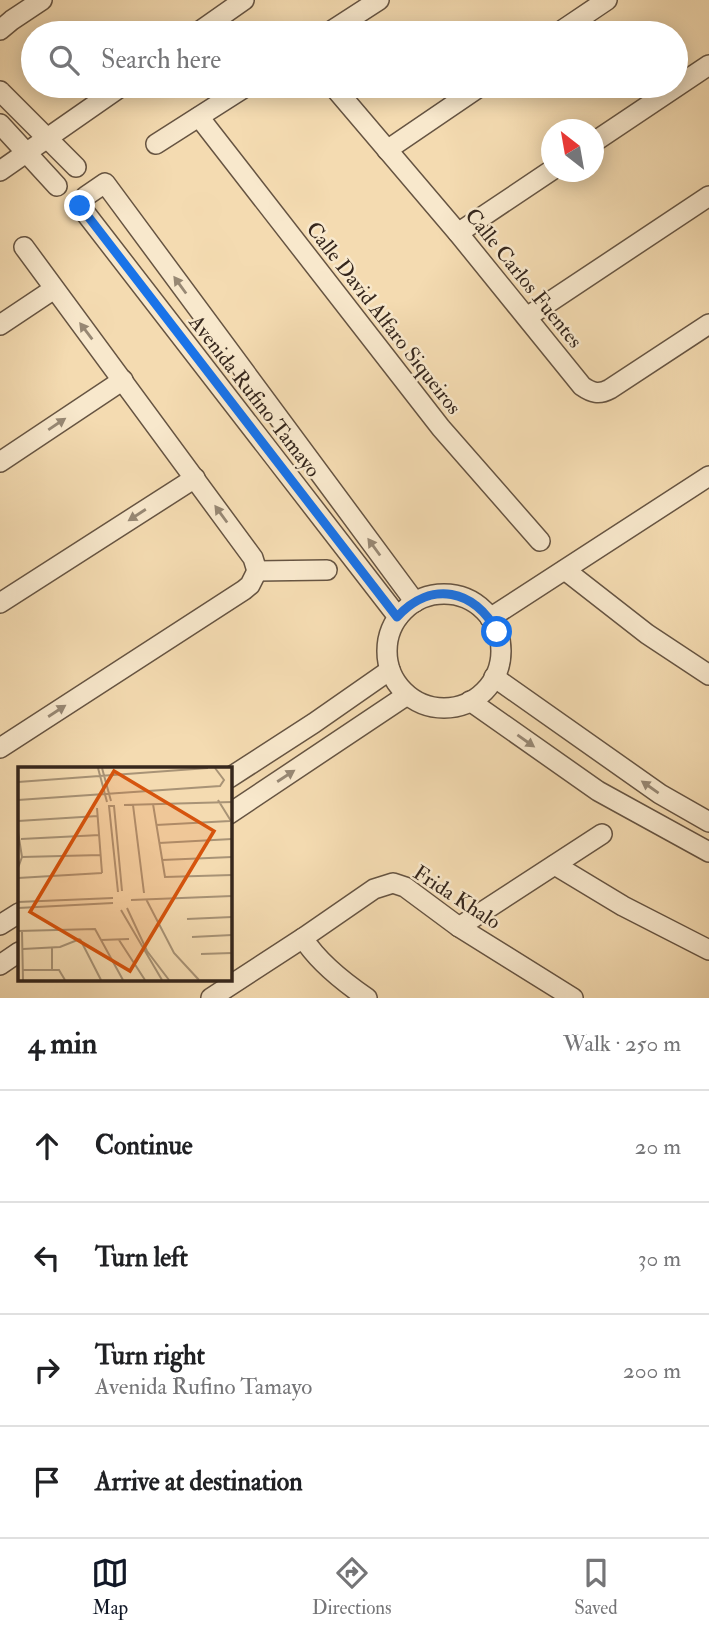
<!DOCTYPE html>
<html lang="en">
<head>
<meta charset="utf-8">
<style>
	body { margin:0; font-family:"IM FELL Double Pica",serif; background:#f6f6f6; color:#202124 }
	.compass { position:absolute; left:541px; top:119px; width:63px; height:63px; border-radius:50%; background:#fff; box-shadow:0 4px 18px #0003; rotate:329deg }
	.stop { position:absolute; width:21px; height:21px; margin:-16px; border:5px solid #1a73e8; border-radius:50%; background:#fff }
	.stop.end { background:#1a73e8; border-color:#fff; box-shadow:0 2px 7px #0008 }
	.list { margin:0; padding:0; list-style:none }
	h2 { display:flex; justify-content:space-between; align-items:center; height:91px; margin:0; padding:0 28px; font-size:30px }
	h2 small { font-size:23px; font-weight:400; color:#757577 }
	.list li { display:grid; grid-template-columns:46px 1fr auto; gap:21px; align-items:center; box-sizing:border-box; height:112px; padding:0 28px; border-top:2px solid #e0e0e0 }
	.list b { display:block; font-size:26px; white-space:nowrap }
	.list p { margin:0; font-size:23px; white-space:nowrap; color:#757577 }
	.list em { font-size:23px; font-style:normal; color:#757577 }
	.icon { flex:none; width:38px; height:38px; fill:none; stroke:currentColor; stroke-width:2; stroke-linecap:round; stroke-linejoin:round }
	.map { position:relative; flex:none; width:709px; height:998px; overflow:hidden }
	.search { position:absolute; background:#fff; box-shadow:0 4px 18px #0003; left:21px; right:21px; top:21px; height:77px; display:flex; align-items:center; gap:18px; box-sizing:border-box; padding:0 24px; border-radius:38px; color:#757577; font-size:26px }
	.sheet { height:539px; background:#fff }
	nav { display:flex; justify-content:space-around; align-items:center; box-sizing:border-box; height:98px; border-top:2px solid #e0e0e0; background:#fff; font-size:19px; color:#757577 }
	nav a { display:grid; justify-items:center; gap:4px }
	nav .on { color:#111827 }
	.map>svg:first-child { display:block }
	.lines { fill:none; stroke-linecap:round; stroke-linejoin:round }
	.street-casing { stroke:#665442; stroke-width:22 }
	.street { stroke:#f8e8cc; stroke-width:19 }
	.oneway { fill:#978874 }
	.route { stroke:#1a73e8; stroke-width:9 }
	.labels { text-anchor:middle; stroke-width:5; stroke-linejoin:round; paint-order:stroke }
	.street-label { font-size:21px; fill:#36271d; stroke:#f8e8cc }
	.inset-road { fill:none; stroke:#a89376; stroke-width:2 }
	.view { fill:#d6540e; fill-opacity:0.15; stroke:#d6540e; stroke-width:3.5 }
	.inset-edge { fill:none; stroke:#36271d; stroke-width:3.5 }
</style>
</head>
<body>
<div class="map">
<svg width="709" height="998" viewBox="0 0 709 998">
	<rect width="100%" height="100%" fill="#f4dbb1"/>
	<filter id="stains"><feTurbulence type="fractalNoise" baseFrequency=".00286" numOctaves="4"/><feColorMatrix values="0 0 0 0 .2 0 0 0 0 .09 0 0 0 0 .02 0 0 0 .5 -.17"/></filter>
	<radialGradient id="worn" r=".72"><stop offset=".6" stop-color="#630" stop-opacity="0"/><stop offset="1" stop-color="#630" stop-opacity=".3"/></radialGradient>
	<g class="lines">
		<g class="street-casing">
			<g id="street">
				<polyline points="0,30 12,20 42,0"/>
				<polyline points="197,33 244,0"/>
				<polyline points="328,33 379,0"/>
				<polyline points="558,33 607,0"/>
				<path d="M333,86L458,233L582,386C592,393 599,395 610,389L709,324"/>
				<polyline points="0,91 76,167"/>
				<polyline points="199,117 441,428 540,541"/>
				<polyline points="0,124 57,186"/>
				<polyline points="594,142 709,65"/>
				<polyline points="156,144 247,86"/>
				<polyline points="387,150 481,86"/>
				<polyline points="0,171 122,86"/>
				<polyline points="458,233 552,170"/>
				<polyline points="24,247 253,558 257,571"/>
				<polyline points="527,317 709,196"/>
				<polyline points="0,325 54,289"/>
				<polyline points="0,462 123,380"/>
				<polyline points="565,570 647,634 709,675"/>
				<polyline points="257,571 327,570"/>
				<circle cx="444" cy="651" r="57"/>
				<polyline points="0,603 195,478"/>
				<polyline points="398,617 80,206 80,203 86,196 105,183 415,602"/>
				<polyline points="490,618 709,476"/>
				<polyline points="494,677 660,794 709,822"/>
				<polyline points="470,701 598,791 709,852"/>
				<polyline points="0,748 244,590 250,585 257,571"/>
				<polyline points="229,778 314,723 390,670"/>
				<polyline points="229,814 407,695"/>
				<polyline points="555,865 623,906 709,950"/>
				<polyline points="0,925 19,913"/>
				<polyline points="459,927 602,834"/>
				<path d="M303,938C318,962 345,983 367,998"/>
				<polyline points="0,965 19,952"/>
				<polyline points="211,998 303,938 374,889 393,883 405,887 459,927 573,998"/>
			</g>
		</g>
		<use href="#street" class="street"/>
	</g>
	<defs><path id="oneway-solid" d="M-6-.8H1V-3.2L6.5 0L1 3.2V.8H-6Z" transform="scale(1.75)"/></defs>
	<g class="oneway">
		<use href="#oneway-solid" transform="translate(180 285) rotate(-126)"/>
		<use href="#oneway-solid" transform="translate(86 331) rotate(-127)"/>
		<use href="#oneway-solid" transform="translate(57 424) rotate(-34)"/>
		<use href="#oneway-solid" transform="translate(221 514) rotate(-126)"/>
		<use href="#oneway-solid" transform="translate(137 515) rotate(147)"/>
		<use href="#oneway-solid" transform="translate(374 547) rotate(-126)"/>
		<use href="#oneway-solid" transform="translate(57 711) rotate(-33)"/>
		<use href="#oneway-solid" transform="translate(526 741) rotate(35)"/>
		<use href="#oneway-solid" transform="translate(286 776) rotate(-33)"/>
		<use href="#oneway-solid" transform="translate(650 787) rotate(-145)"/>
	</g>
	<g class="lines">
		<path class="route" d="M80,206L397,617C431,580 475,589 497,632"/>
	</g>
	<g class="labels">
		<g class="street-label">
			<text transform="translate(524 278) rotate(51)" y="7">Calle Carlos Fuentes</text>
			<text transform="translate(384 318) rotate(52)" y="7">Calle David Alfaro Siqueiros</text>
			<text transform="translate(255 396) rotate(52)" y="7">Avenida Rufino Tamayo</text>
			<text transform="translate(457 897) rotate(33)" y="7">Frida Khalo</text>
		</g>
	</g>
	<g transform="translate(18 767)">
		<rect width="214" height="214" fill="#f4dbb1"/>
		<path class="inset-road" d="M80,1L89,35M84,1L93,34M0,15L190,1M0,33L202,19L206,13L197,1M200,33L213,54M135,37L147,110L214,108M106,38L214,35M115,38L126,126M79,41L84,106M0,54L80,49M138,58L212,54M0,65L4,90L0,101M3,72L82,68M141,76L214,72M4,90L83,88M144,93L214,90M0,111L84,106M100,125L91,39H96L104,124M128,132L156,186L181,213M113,133L214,129M0,135L95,131M0,141L95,136M109,141L129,184L151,213M103,143L144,213M169,152L214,150M0,164L77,162L105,213M4,164L5,213M174,170L214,168M62,172L83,213M83,173L111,172M101,173L127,213M34,181V203M5,182L42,180L62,172M183,187L214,186M5,203H41L47,213"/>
		<path class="view" d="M96,4L196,64L112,204L12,145Z"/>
		<rect width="214" height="214" class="inset-edge"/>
	</g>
	<rect width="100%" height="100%" filter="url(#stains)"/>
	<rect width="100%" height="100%" fill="url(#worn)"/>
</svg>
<svg class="compass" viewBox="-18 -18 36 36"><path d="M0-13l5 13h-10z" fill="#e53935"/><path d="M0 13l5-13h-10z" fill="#757577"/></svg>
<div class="stop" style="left:497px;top:632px"></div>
<div class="stop end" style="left:80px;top:206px"></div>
<div class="search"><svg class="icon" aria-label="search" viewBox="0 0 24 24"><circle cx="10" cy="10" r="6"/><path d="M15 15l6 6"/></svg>Search here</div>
</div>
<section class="sheet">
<h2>4 min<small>Walk · 250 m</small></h2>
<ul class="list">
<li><svg class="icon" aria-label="ahead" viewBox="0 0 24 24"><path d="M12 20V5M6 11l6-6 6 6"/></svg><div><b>Continue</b></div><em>20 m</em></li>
<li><svg class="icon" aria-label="left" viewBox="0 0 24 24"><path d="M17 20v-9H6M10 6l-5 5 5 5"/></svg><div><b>Turn left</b></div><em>30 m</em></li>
<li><svg class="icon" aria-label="right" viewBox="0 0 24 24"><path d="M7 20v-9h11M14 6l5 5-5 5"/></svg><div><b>Turn right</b><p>Avenida Rufino Tamayo</p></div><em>200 m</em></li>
<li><svg class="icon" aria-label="arrive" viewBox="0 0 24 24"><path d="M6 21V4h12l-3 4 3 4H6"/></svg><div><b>Arrive at destination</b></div></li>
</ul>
</section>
<nav>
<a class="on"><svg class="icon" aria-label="map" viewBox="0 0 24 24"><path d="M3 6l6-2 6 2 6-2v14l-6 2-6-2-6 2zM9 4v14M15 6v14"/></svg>Map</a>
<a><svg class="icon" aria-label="directions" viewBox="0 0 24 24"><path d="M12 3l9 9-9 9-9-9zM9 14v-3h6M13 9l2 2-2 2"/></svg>Directions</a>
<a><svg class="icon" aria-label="saved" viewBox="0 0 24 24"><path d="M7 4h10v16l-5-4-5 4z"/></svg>Saved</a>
</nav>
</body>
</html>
